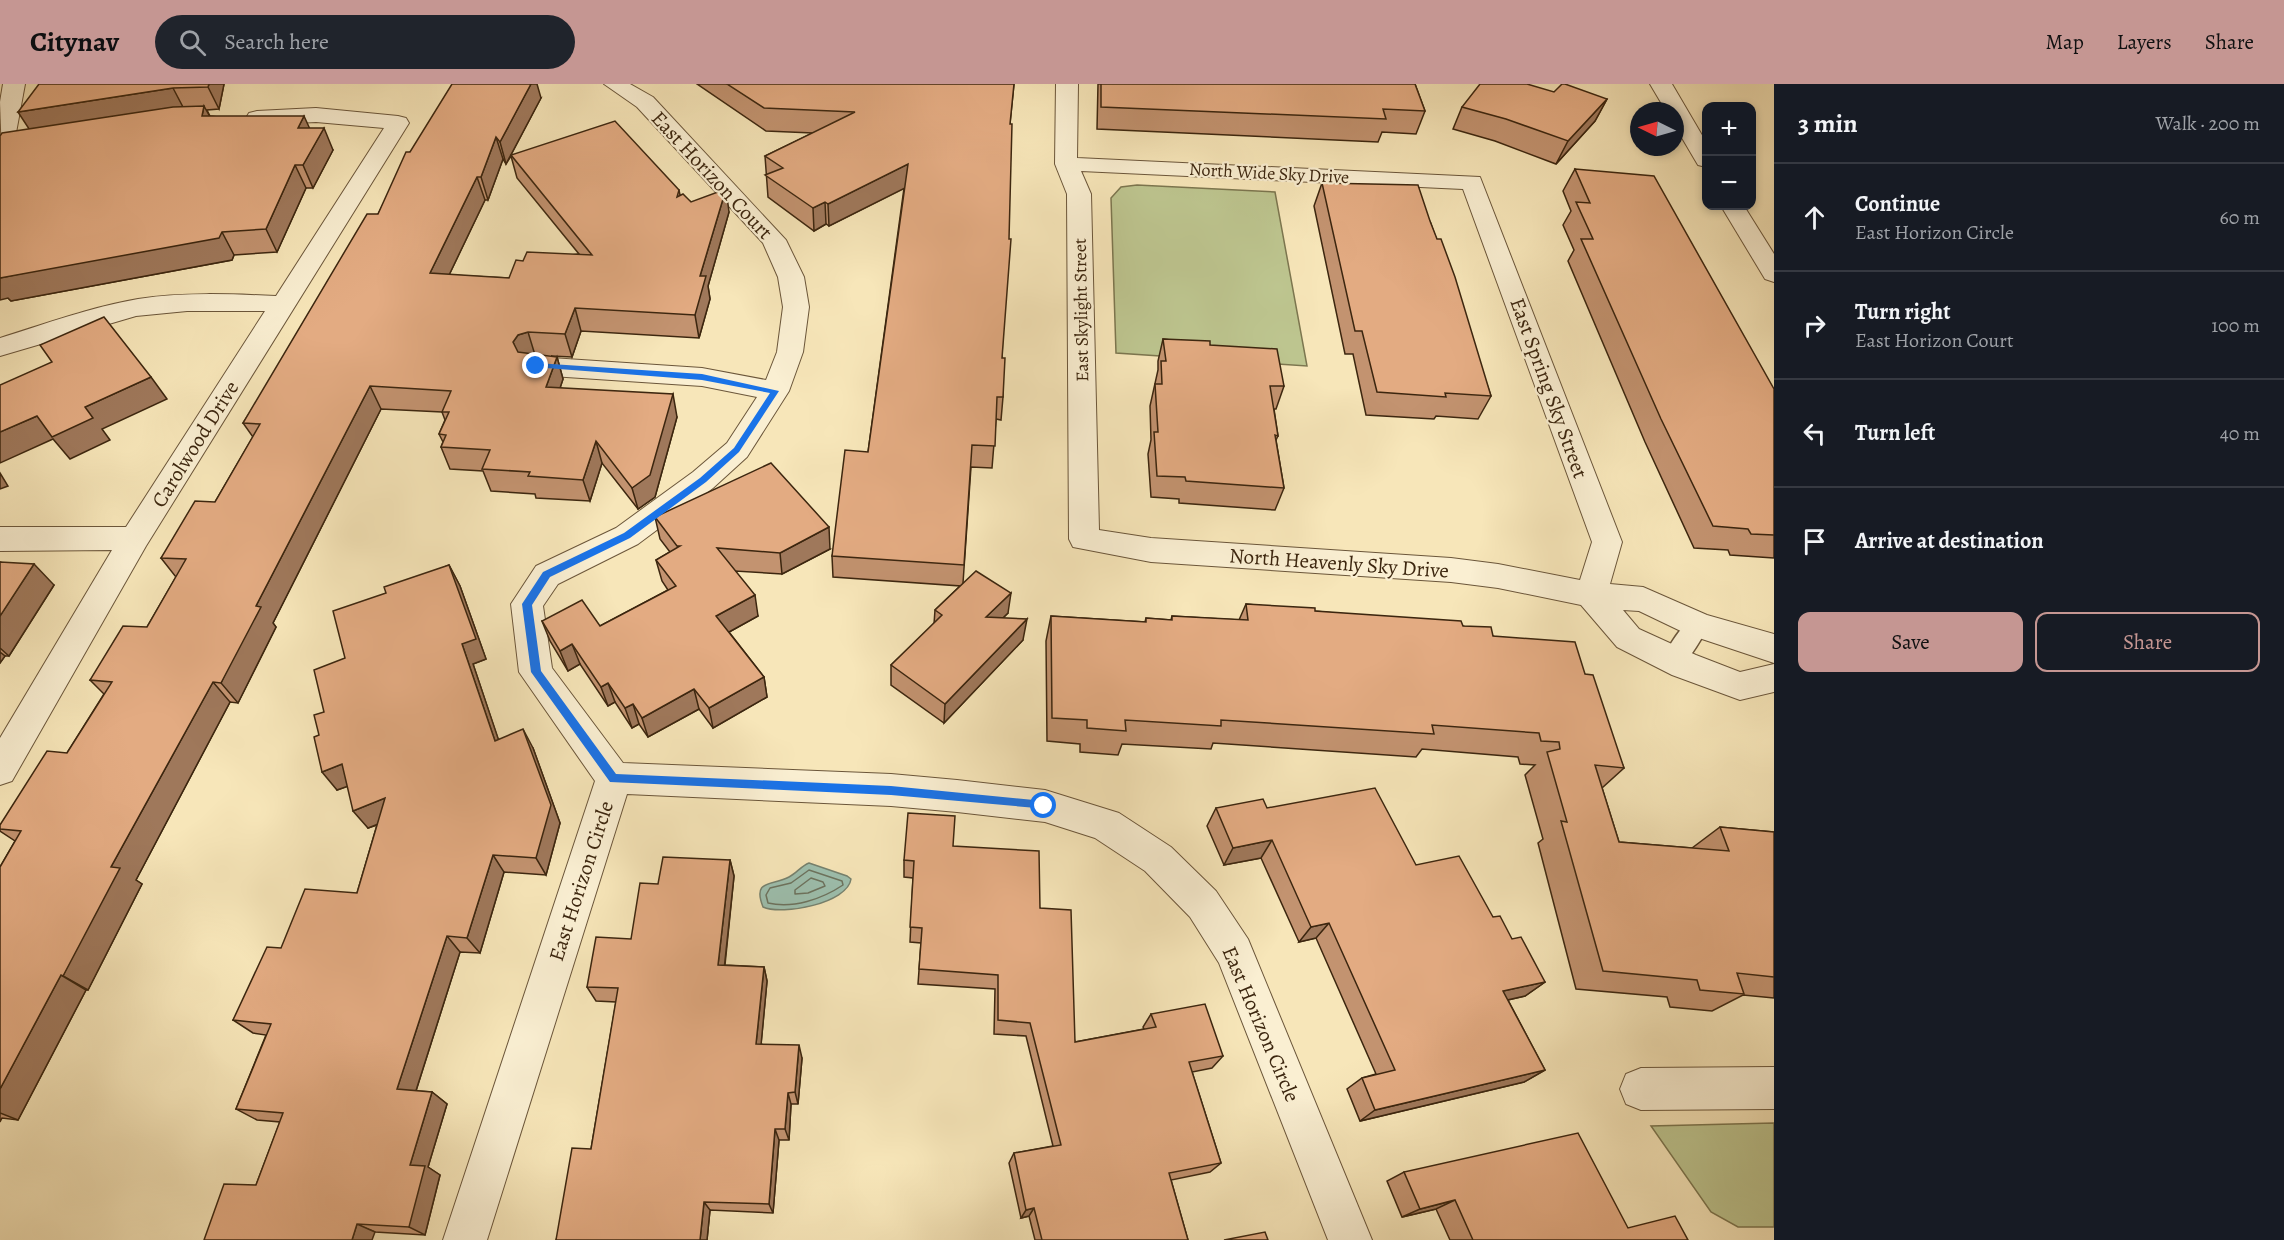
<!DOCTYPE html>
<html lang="en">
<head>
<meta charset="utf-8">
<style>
	body { margin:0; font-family:Alegreya,serif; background:#20242c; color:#f1f3f6 }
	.controls { position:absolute; right:18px; top:18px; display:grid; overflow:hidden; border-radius:12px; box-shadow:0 3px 9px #0003 }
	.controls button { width:54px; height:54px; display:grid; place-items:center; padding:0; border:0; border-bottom:2px solid #363941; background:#171b24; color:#f1f3f6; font:30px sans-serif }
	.compass { position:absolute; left:1630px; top:18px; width:54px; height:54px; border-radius:50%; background:#171b24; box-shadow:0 3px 9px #0003; rotate:275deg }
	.stop { position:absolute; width:18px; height:18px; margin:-14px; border:4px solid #1a73e8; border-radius:50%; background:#fff }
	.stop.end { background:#1a73e8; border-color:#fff; box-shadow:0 2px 6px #0008 }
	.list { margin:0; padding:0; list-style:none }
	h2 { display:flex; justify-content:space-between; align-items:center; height:78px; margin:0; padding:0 24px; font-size:26px }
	h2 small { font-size:20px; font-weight:400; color:#9ea1a6 }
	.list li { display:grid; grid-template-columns:39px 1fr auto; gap:18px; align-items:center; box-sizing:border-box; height:108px; padding:0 24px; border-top:2px solid #363941 }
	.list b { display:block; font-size:22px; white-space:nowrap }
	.list p { margin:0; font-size:20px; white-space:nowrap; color:#9ea1a6 }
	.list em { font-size:20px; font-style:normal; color:#9ea1a6 }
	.actions { display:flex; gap:12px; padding:18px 24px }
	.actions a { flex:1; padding:14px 0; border:2px solid #c59692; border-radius:12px; text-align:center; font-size:21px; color:#c59692 }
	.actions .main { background:#c59692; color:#111 }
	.icon { flex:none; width:33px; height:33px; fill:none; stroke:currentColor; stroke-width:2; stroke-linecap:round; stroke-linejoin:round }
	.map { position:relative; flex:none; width:1774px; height:1156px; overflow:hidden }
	header { display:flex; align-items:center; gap:36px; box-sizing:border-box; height:84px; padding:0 30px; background:#c59692; color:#111 }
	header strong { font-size:28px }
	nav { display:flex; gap:33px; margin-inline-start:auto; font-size:21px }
	.search { width:420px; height:54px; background:#20242c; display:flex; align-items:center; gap:15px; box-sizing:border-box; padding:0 21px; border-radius:33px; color:#9ea1a6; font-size:22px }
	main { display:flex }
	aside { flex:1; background:#171b24 }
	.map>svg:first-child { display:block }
	.green { fill:#bdc58f; stroke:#7c764f; stroke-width:1.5 }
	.water { fill:#9dc0af; stroke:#76826f; stroke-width:1.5 }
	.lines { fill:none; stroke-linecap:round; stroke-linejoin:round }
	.shore { stroke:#6c735f; stroke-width:1.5 }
	.service-casing { stroke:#6b563a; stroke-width:3 }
	.minor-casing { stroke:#6b563a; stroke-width:2 }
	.tertiary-casing { stroke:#6b563a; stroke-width:2 }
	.service { fill:#faefd2; fill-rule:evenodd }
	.minor { fill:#faefd2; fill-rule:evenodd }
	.tertiary { fill:#faefd2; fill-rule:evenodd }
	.wall { fill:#c39370; stroke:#3c260f; stroke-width:1.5; fill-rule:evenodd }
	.shaded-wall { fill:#9f785b; stroke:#3c260f; stroke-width:1.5 }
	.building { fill:#e3ab82; stroke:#3c260f; stroke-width:1.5 }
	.route { fill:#1a73e8 }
	.labels { text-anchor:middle; stroke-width:4.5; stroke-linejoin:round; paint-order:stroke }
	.far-street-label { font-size:18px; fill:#3c260f; stroke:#faefd2 }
	.street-label { font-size:21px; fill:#3c260f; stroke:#faefd2 }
</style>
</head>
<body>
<header>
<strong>Citynav</strong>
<div class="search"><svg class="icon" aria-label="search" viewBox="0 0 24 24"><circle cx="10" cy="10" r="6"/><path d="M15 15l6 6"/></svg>Search here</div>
<nav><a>Map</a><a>Layers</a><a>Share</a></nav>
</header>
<main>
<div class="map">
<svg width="1774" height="1156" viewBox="0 0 1774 1156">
	<rect width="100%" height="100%" fill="#f7e6b9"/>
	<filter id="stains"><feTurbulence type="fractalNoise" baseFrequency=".00333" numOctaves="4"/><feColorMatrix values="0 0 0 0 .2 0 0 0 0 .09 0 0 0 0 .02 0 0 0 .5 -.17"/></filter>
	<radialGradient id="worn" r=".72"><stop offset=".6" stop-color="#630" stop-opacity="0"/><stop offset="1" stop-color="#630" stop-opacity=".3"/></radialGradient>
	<g class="green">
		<polygon points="1137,101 1275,108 1307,282 1116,269 1111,114 1121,103"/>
		<polygon points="1774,1039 1774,1143 1738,1143 1711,1128 1651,1042"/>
	</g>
	<path class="water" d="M809,779L847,792L851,795C848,819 782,832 763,823C752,795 772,802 789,793C797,789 801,782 809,779Z"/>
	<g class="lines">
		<g class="shore">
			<path d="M809,786L842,797L843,801C822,815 793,825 768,819L766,811L770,804L791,799Z"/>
			<polygon points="811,794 823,798 825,802 808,809 795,810 795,806"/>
		</g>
		<g class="service-casing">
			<path id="service" d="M1698,532L1706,535L1709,541L1706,547C1696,562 1685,589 1665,583L1662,576C1669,562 1683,537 1698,532Z"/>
		</g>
		<g class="minor-casing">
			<g id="minor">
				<polygon points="3,0 25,0 13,65 10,70 2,72 0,18"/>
				<polygon points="604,0 630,0 653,13 786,156 804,193 809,223 803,268 789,307 747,373 713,404 638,460 558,500 543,522 552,584 623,679 891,690 957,696 1045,706 1119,729 1171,763 1216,807 1248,855 1372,1156 1328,1156 1219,879 1190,833 1145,787 1095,754 1045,738 957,728 891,722 627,710 487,1156 443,1156 595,697 519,588 511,520 536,482 616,444 693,388 727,359 757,313 702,302 536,291 526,288 523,282 526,276 536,273 702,284 766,296 777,268 783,223 778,193 763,159 637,23"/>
				<path d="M1056,0H1078L1077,74L1480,93L1622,458L1610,500L1643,503L1707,531L1774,550V579L1687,550L1639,527L1623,526L1639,545L1696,571L1740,588L1774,580V608L1740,616L1672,591L1617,563L1581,521L1498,504L1451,498L1151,478L1073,463L1069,455L1067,110L1055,80ZM1081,87L1463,105L1592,458L1580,496L1498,480L1451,474L1151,454L1099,446L1091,110Z"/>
				<path d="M316,24L398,32L406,34L409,39L146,462L12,697L0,701V654L112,466L0,467V443H126L265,227H187L136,232L0,272V254C45,240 91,223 138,215C183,208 230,210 276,212L384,44L316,38L257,41L249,39L246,34L249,29L257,27Z"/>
				<polygon points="1774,983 1774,1025 1641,1026 1626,1020 1620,1005 1626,990 1641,984"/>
			</g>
		</g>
		<g class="tertiary-casing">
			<g id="tertiary">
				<polygon points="1650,0 1672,0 1706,58 1706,83 1698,81 1695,76 1675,42 1675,27 1666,27"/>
				<polygon points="1721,122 1744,122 1774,170 1774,198 1765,195"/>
			</g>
		</g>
		<use href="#service" class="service"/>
		<use href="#minor" class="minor"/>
		<use href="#tertiary" class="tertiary"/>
	</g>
	<g class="wall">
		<polygon points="39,0 224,0 219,25 207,26 210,32 309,44 333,66 313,104 306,104 277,168 234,171 232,176 11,217 8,214 29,45"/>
		<polygon points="697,0 1014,0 1010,40 1002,274 1003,313 1001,336 996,335 992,384 971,383 963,499 1008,529 1003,534 1023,556 944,639 891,601 891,581 934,540 935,526 960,502 833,493 832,472 868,368 904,104 829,142 826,140 814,147 768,113 765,72 813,49 766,47"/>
		<polygon points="1098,0 1415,0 1425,27 1416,50 1382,48 1378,58 1097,45"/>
		<polygon points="1554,8 1607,15 1595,37 1556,80 1495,57 1453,45 1462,23"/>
		<path d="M541,14L511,71L679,106L680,111L691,118L729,128L708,202L710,215L699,254L581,247L572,273L551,272L557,273L563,295L560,304L677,333L655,413L638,425L602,379L590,417L536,414L535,410L491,407L483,387L450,385L441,363L443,358L439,350L445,336L442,328L381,325L273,539L276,543L238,619L230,618L136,796L142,800L88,906H86L18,1036L2,1034L0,1038V783L15,757L0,747V741L67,669L104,610L90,596L147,543L176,493L161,474L215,418L253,353L243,339L378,130L410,68ZM511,72L517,94L579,170L523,177L509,194L449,191L485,116H488L503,75L506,80Z"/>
		<polygon points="1575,85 1774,305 1774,474 1730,471 1728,466 1694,464 1645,358 1568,177 1574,166 1563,141 1571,127 1563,107"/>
		<polygon points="1322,99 1430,137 1491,312 1478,335 1436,332 1434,335 1366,331 1353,270 1345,270 1314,122"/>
		<polygon points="1163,255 1210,261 1284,302 1276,325 1274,325 1278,352 1276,356 1284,404 1275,426 1179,419 1179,415 1151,413 1148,370 1151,356 1150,322 1158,286 1158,277"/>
		<polygon points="655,433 830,465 782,490 735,487 758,532 729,548 764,593 767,613 713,644 699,625 648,653 639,640 632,644 615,618 608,622 580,580 568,587 550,557 542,537 600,542 668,506 662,497 656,476 670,468 660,455"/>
		<polygon points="0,478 54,501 9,572 5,572 0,579"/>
		<polygon points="449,481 460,502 486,575 473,580 498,655 533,664 560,739 546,791 504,788 480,869 460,868 416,1007 432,1008 447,1020 428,1083 440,1091 425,1151 375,1148 256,1101 280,1038 257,1036 236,1025 266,951 253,949 233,936 281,864 357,809 377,741 368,744 348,702 337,706 319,651 324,628 345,574 386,509"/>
		<polygon points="1246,520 1463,542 1493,552 1585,590 1624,684 1602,704 1619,758 1692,764 1720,743 1774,748 1774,914 1743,911 1712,927 1670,923 1667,913 1576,905 1538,759 1543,755 1525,691 1535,681 1520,680 1518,673 1422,665 1416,673 1213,659 1211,665 1122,660 1118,671 1080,668 1080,660 1047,657 1046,557 1051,532 1145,538 1146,534 1171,536 1172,532 1239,536"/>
		<polygon points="1216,724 1267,724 1416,781 1493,833 1512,855 1545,898 1525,912 1508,916 1545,986 1524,998 1360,1037 1347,1005 1362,994 1376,990 1316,854 1299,858 1261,774 1224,781 1207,742"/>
		<polygon points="953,762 1040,824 1075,958 1144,945 1143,943 1151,930 1223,972 1212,984 1192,988 1221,1079 1210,1088 1171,1096 1188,1156 1035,1156 1029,1132 1021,1134 1009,1079 1014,1069 1053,1062 1026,952 994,950 995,905 918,900 921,859 910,858 913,794 904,793 904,776"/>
		<polygon points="730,776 734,792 725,881 764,883 767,897 761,960 802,974 798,1020 791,1020 789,1056 779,1056 773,1129 710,1126 707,1156 556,1156 591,1065 616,918 596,917 587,903 631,855 658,800"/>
		<polygon points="1404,1088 1628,1144 1688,1156 1450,1156 1436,1125 1402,1133 1387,1097"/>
	</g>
	<g class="shaded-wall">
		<polygon points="209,0 224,0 219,25 208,3"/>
		<polygon points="531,0 537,0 541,14 506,80 500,58"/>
		<polygon points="173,4 185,27 33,51 18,28"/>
		<polygon points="1607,15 1595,37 1556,80 1568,57"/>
		<polygon points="204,22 216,44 202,32"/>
		<polygon points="304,32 314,54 298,44"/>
		<polygon points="324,44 333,66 313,104 303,81"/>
		<polygon points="496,53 503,75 488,116 481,93"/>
		<polygon points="908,80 907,103 829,142 828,120"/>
		<polygon points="295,81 306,104 277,168 266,145"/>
		<polygon points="477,93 485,116 439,212 430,189"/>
		<polygon points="726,105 729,128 708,202 710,215 699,254 695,231 700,192"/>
		<polygon points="825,118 826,140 814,147 813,124"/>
		<polygon points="222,148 234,171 232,176 11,217 8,214 0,216 0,194"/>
		<polygon points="575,224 581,247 572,273 565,250"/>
		<polygon points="528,248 535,271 521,281 513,258 518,251"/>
		<polygon points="557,273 563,295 553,325 546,303"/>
		<polygon points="151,293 167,315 102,345 110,356 70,375 53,355 0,379 0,348 37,332 85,323"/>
		<polygon points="370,302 381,325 273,539 276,543 238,619 221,599 256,522"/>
		<polygon points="673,310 677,333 655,413 638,425 632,404"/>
		<polygon points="596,357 602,379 590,417 583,396"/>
		<polygon points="0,389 8,402 0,405"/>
		<polygon points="829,443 830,465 782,490 780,469"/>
		<polygon points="34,480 54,501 9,572 0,564 0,532"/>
		<polygon points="449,481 460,502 486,575 473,580 505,675 495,657 462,560"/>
		<polygon points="1011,509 1008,529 983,553 986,533"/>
		<polygon points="755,511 758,532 720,553 716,532"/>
		<polygon points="1027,535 1023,556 944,639 945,620"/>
		<polygon points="572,560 580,580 568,587 560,567"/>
		<polygon points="0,568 5,572 0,579"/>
		<polygon points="764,593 767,613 713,644 709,624"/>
		<polygon points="213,598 230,618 136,796 142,800 88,906 63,892 111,783"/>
		<polygon points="608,599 615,618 608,622 601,603"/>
		<polygon points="694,605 699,625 648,653 642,634"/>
		<polygon points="633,620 639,640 632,644 625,624"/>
		<polygon points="523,645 533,664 560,739 546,791 536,774"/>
		<polygon points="342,680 357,699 337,706 322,688"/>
		<polygon points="385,714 399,732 368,744 353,727"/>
		<polygon points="1272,756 1261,774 1224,781 1233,764"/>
		<polygon points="493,771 504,788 480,869 467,854"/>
		<polygon points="730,776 734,792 723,895 718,881"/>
		<polygon points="1329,839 1316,854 1299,858 1311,843"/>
		<polygon points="447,852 460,868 413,1016 397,1005"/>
		<polygon points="764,883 767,897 760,972 756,960"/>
		<polygon points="61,891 86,906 18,1036 0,1029 0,1005"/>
		<polygon points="1545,898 1525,912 1485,921 1503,907"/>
		<polygon points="799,961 802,974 798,1020 795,1008"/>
		<polygon points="1545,986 1524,998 1360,1037 1375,1026"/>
		<polygon points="432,1008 447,1020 428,1083 440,1091 425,1151 409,1143 410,1081"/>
		<polygon points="788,1009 791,1020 789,1056 785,1045"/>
		<polygon points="775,1045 779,1056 773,1129 769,1120"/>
		<polygon points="1455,1116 1436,1125 1402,1133 1420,1125"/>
		<polygon points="704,1118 710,1126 707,1156 700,1156"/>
		<polygon points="1034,1124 1029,1132 1021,1134 1026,1126"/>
		<polygon points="357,1140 375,1148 372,1156 352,1156"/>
	</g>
	<g class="building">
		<polygon points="39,0 209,0 208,3 173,4 18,28"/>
		<polygon points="452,0 531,0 500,58 496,53 481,93 477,93 430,189 509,194 516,176 523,177 527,168 592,171 511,71 615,37 679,106 677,113 683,110 691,118 726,105 700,192 706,192 695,231 575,224 565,250 528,248 518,251 513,258 518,268 557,273 546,303 673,310 650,391 632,404 596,357 583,396 528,392 530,388 482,385 490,366 441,363 446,351 439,350 449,328 442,328 451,307 370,302 256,522 261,523 221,599 213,598 111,783 120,784 63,892 61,891 0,1005 0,783 21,747 0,745 0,741 47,667 67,669 112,598 90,596 123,542 147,543 186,475 161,474 195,417 215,418 260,340 243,339 367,130 378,130 406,68 410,68"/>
		<polygon points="727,0 1014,0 1010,40 1012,40 1009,155 1011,155 1002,274 1005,274 1003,313 997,313 995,362 972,361 964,481 832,472 845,366 868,368 908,80 828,120 825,118 813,124 765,91 783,84 765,72 855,28 764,24"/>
		<polygon points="1101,0 1415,0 1425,27 1383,25 1386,35 1101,23"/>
		<polygon points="1480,0 1527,0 1554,8 1562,0 1565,0 1607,15 1568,57 1506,35 1462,23"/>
		<polygon points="204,22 202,32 304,32 298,44 324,44 303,81 295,81 266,145 222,148 219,154 0,194 0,52 2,49 173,23"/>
		<polygon points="1575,85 1654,92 1774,305 1774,451 1751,450 1748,445 1713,442 1661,335 1581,155 1593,155 1576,118 1590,119"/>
		<polygon points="1322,99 1418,101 1430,137 1437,155 1441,155 1455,193 1491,312 1445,309 1446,313 1377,308 1362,247 1355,247"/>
		<polygon points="104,233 151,293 85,323 93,334 52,353 37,332 0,348 0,301 52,278 40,261"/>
		<polygon points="1163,255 1210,257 1210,261 1277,265 1284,302 1270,302 1278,352 1275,351 1284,404 1186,397 1185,393 1157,392 1154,348 1158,348 1155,300 1162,300 1161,277 1166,277"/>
		<polygon points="771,379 829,443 780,469 717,464 755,511 716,532 764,593 709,624 694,605 642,634 633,620 625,624 608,599 601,603 572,560 560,567 542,537 582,516 600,542 676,502 656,476 680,462 677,462 655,433"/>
		<polygon points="0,478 34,480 0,532"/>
		<polygon points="449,481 476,555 462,560 495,657 523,645 551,721 536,774 493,771 467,854 447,852 397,1005 432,1008 410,1081 425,1082 409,1143 357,1140 352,1156 204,1156 224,1100 256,1101 283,1029 236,1025 271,940 233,936 267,863 281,864 305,805 357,809 385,714 353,727 342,680 322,688 314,653 319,651 314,631 324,628 314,586 345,574 333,527 386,509 384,503"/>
		<polygon points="976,487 1011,509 986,533 1027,535 945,620 891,581 942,531 935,526"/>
		<polygon points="1246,520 1315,524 1315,527 1461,537 1463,542 1491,543 1493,552 1575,558 1585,590 1593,591 1624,684 1595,681 1619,758 1729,767 1720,743 1774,748 1774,893 1737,889 1744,910 1700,906 1697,896 1603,887 1561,737 1567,738 1547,668 1560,665 1559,658 1541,657 1539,649 1432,641 1434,650 1221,636 1221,642 1125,636 1126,647 1087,644 1087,636 1052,634 1051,532 1146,538 1146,534 1172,536 1172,532 1248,536"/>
		<polygon points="1375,704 1416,781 1459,772 1493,833 1500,832 1512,855 1521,853 1545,898 1503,907 1545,986 1375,1026 1362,994 1395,986 1329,839 1311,843 1272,756 1233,764 1216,724 1263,715 1267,724"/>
		<polygon points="908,729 955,732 953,762 1039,767 1040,824 1071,826 1075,958 1156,943 1151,930 1205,920 1223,972 1189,978 1221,1079 1169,1089 1188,1156 1042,1156 1034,1124 1026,1126 1014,1069 1061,1061 1030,939 998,936 998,891 919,885 922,844 910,843 914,777 904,776"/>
		<polygon points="663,773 730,776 718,881 764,883 756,960 799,961 795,1008 788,1009 785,1045 775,1045 769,1120 704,1118 700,1156 556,1156 572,1064 591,1065 618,904 587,903 596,853 631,855 640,799 658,800"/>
		<polygon points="1578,1049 1628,1144 1675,1132 1688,1156 1473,1156 1455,1116 1420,1125 1404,1088"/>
		<polygon points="1265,1148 1268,1156 1224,1156"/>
	</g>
	<polygon class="route" points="536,279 702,290 779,307 739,368 706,398 630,454 550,493 532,521 541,587 616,690 891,702 1044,717 1048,718 1048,725 891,711 610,698 531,588 522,520 543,488 624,449 700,394 734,364 770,309 702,296 533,283"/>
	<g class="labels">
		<g class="far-street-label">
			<text transform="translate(1269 89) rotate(3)" y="6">North Wide Sky Drive</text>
			<text transform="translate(1081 226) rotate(-91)" y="6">East Skylight Street</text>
		</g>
		<g class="street-label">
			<text transform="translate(712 91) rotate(47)" y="7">East Horizon Court</text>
			<text transform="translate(1549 304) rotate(70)" y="7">East Spring Sky Street</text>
			<text transform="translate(195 360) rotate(-58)" y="7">Carolwood Drive</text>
			<text transform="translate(1339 479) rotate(4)" y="7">North Heavenly Sky Drive</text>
			<text transform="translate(581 797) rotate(-72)" y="7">East Horizon Circle</text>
			<text transform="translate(1261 940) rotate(67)" y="7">East Horizon Circle</text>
		</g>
	</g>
	<rect width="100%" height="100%" filter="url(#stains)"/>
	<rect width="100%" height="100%" fill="url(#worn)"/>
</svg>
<div class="controls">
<button>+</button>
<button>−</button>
</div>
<svg class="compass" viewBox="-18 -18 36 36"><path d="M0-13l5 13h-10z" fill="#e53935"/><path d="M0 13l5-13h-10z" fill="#9ea1a6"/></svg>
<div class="stop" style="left:1044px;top:722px"></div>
<div class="stop end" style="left:536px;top:282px"></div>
</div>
<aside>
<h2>3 min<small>Walk · 200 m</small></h2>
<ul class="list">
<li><svg class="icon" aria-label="ahead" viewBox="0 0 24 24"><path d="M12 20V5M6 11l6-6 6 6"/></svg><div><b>Continue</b><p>East Horizon Circle</p></div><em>60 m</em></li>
<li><svg class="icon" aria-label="right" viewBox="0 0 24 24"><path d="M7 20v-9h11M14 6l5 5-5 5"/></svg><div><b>Turn right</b><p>East Horizon Court</p></div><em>100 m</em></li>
<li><svg class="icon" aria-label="left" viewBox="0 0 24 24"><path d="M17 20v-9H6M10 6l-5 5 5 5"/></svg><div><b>Turn left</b></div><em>40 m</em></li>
<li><svg class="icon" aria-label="arrive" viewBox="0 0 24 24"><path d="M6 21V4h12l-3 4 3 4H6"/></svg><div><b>Arrive at destination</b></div></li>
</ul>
<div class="actions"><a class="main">Save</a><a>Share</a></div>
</aside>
</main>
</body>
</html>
